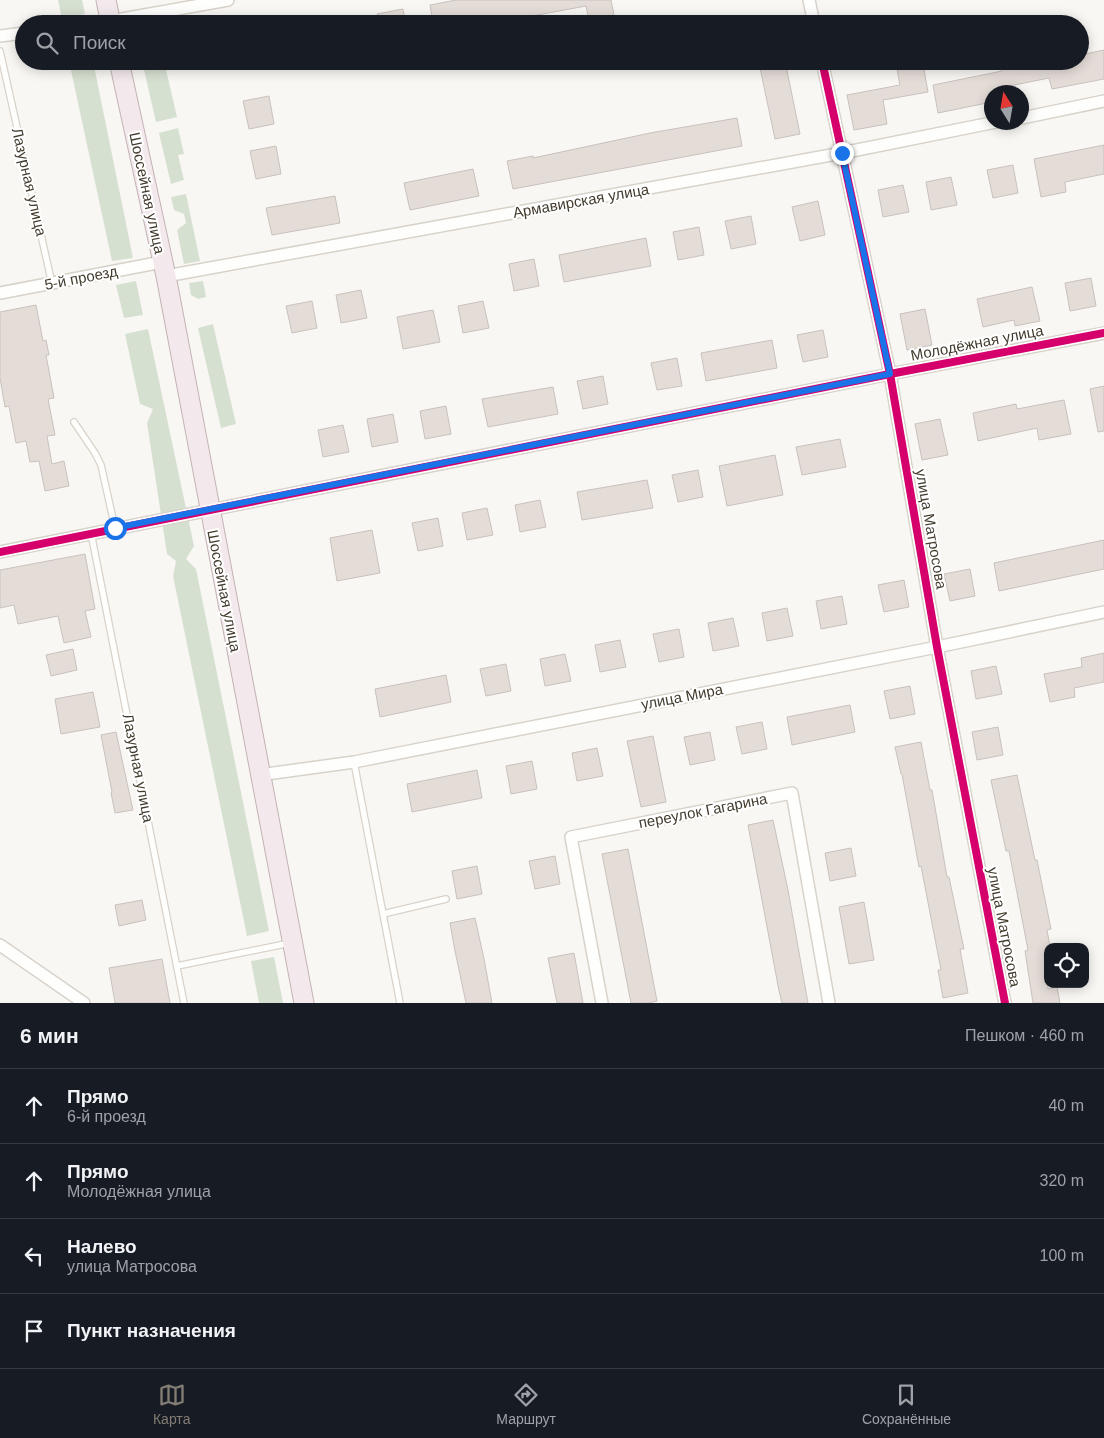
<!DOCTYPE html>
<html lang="ru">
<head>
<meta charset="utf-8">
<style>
	body { margin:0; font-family:Arial,sans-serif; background:#20242c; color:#f1f3f6 }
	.controls { position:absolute; right:15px; bottom:15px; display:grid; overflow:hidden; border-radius:10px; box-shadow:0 2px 12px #0003 }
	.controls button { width:45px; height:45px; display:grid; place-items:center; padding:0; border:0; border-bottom:1px solid #363941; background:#171b24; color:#f1f3f6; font:25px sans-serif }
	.compass { position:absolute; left:984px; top:85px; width:45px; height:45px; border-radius:50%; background:#171b24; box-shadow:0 2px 12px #0003; rotate:349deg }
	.stop { position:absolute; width:15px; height:15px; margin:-11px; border:4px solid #1a73e8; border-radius:50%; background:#fff }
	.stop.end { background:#1a73e8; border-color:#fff; box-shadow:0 1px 5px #0008 }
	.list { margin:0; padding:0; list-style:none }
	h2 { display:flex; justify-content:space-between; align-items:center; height:65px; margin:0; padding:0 20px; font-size:21px }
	h2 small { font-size:16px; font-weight:400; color:#9ea1a6 }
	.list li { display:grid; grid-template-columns:32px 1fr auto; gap:15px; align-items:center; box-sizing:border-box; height:75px; padding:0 20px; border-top:1px solid #363941 }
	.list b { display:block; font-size:19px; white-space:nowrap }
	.list p { margin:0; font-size:16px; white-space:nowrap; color:#9ea1a6 }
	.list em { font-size:16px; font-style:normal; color:#9ea1a6 }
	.icon { flex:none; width:28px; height:28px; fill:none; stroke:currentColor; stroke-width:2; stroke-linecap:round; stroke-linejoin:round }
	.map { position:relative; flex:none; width:1104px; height:1003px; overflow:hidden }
	.search { position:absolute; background:#171b24; box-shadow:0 2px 12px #0003; left:15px; right:15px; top:15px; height:55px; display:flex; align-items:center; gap:12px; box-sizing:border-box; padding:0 18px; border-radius:28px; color:#9ea1a6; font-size:19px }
	.sheet { height:365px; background:#171b24 }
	nav { display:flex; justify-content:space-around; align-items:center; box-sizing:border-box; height:70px; border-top:1px solid #363941; background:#171b24; font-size:14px; color:#9ea1a6 }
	nav a { display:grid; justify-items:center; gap:2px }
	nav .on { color:#837d73 }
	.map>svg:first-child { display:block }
	.green { fill:#d6e0d1 }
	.building { fill:#e4dcd7; stroke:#c9c1bd }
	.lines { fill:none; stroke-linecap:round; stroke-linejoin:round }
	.service-casing { stroke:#d8d3ca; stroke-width:8 }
	.minor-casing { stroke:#d8d3ca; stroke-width:14 }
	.primary-casing { stroke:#c4b2b4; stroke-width:21 }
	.service { stroke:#fefefd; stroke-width:5.5 }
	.minor { stroke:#fefefd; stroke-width:11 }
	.primary { stroke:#f3e9ec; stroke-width:19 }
	.cycleway-casing { stroke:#fff; stroke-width:11 }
	.cycleway { stroke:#d6006c; stroke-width:8 }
	.route { stroke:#1a73e8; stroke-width:6 }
	.labels { text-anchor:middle; stroke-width:4; stroke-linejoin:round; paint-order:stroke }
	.street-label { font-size:15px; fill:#433b2d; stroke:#fff }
</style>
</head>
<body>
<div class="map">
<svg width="1104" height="1003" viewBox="0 0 1104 1003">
	<rect width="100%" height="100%" fill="#f9f7f4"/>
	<g class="green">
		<polygon points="58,0 82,0 85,14 62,19"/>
		<polygon points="69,61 93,61 133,258 112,261"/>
		<polygon points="142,61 164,61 177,117 156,122"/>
		<polygon points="178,128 184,154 178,155 184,180 171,184 159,133"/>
		<polygon points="186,194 200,261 184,264 177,230 186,223 184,214 174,210 171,197"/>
		<polygon points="136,281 143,315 124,318 116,285"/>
		<polygon points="203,281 206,297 198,299 191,295 189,283"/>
		<polygon points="213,324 236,424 221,428 198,328"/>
		<polygon points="148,329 194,546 186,559 196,569 269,931 247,936 173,576 176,561 167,554 147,423 153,409 140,404 125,334"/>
		<polygon points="274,957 283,1003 259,1003 251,961"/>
	</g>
	<g class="building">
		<polygon points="456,0 611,0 614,15 589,20 586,6 489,24 433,24 430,5"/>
		<polygon points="403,9 406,24 379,24 377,14"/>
		<polygon points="1104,50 1104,79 1052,89 1049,78 995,89 996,92 992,92 992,102 938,113 933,85 1002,71 1000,61 1080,61 1080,55"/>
		<polygon points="769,61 785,61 800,134 775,139 759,63"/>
		<polygon points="923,64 928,92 883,100 887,124 854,130 847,95 900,85 897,69"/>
		<polygon points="269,96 274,124 249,129 243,101"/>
		<polygon points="737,118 742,146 513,189 507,161 533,156 533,158 650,133"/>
		<polygon points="1104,145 1104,174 1065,182 1066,192 1041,197 1034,159"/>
		<polygon points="276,146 281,174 256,179 250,151"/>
		<polygon points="1013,165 1018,193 993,198 987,170"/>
		<polygon points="473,169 479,196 410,210 404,183"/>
		<polygon points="951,177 957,205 931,210 926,182"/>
		<polygon points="903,185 909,212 883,217 878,190"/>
		<polygon points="335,196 340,223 272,235 266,208"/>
		<polygon points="818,201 825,235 800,241 792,207"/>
		<polygon points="751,216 756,244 731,249 725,221"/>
		<polygon points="699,227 704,255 678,260 673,232"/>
		<polygon points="646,238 651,266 564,282 559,255"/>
		<polygon points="534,259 539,286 514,291 509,264"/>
		<polygon points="1091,278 1096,306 1070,311 1065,283"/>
		<polygon points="1032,287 1040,321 1015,326 1014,320 983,327 977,299"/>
		<polygon points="361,290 367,318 341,323 336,295"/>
		<polygon points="312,301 317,328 292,333 286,306"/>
		<polygon points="483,301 489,328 463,333 458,306"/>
		<polygon points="36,305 43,341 46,340 49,355 46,355 54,398 48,399 55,435 47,436 52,464 64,461 69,486 45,491 39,461 30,462 26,441 16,443 9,406 5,407 0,378 0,312"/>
		<polygon points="925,309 932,345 907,350 900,314"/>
		<polygon points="433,310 440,342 403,349 397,317"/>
		<polygon points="823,330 828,357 803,362 797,335"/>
		<polygon points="772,340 777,368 706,381 701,353"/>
		<polygon points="677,358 682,386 657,390 651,363"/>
		<polygon points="603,376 608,404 583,409 577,381"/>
		<polygon points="1104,386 1104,431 1098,432 1090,389"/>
		<polygon points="553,387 558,414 488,427 482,399"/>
		<polygon points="1064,400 1071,434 1039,440 1037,428 978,441 973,413 1016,404 1017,409"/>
		<polygon points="446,406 451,434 425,439 420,411"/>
		<polygon points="393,414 398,442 372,447 367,419"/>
		<polygon points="940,419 948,455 922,460 915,424"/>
		<polygon points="343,425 349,452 323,457 318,430"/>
		<polygon points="840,439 846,467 802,475 796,447"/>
		<polygon points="775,455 783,495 727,506 719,466"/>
		<polygon points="698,470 703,497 678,502 672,475"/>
		<polygon points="647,480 653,508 582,520 577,492"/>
		<polygon points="540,500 546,527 520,532 515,505"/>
		<polygon points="487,508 493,535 467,540 462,513"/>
		<polygon points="438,518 443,546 418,551 412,523"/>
		<polygon points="372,530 380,573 337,581 330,538"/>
		<polygon points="1104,540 1104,569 999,591 994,563"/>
		<polygon points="85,554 95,609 85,611 91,637 64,643 58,616 18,624 14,605 0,608 0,570"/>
		<polygon points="970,569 975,596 950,601 944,574"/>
		<polygon points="904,580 909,607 884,612 878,585"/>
		<polygon points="842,596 847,624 821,629 816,601"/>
		<polygon points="787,608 793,636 767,641 762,613"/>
		<polygon points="733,618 739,646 713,651 708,623"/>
		<polygon points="679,629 684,657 659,662 653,634"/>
		<polygon points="620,640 626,667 600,672 595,645"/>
		<polygon points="73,649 77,670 51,676 46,655"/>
		<polygon points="1104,653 1104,682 1074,688 1075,697 1050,702 1044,674 1082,667 1081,658"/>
		<polygon points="565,654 571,681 545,686 540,659"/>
		<polygon points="506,664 511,691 486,696 480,669"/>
		<polygon points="996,666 1002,694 976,699 971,671"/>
		<polygon points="446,675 451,702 380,717 375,689"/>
		<polygon points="910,686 915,714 890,719 884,691"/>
		<polygon points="93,692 100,727 61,734 55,699"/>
		<polygon points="850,705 855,732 792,745 787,717"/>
		<polygon points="762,722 767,749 742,754 736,727"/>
		<polygon points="998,727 1003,755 977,760 972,732"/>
		<polygon points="116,732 133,810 115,813 111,793 112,792 101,735"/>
		<polygon points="710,732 715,760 690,765 684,737"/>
		<polygon points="653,736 666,802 641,807 627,741"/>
		<polygon points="921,742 930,790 932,790 947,877 949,877 964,949 960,949 968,993 943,998 938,970 941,970 921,866 919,867 902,774 901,774 895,747"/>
		<polygon points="597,748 603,776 577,781 572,753"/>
		<polygon points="532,761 537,789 511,794 506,766"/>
		<polygon points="477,770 482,798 412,812 407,784"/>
		<polygon points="1017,775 1035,860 1037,860 1051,929 1047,930 1050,947 1048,947 1048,989 1057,987 1060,1003 1033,1003 1025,951 1028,950 1009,851 1006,851 991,780"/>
		<polygon points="773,820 788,890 808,1003 782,1003 779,991 748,825"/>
		<polygon points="851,848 856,876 830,881 825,853"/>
		<polygon points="628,849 657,1001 649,1003 631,1003 602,854"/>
		<polygon points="555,856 560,884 535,889 529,861"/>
		<polygon points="477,866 482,894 457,899 452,871"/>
		<polygon points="142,900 146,920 119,926 115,905"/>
		<polygon points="864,902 874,960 849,964 839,907"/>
		<polygon points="475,918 484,959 492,1003 466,1003 455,951 450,923"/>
		<polygon points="574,953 583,1003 557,1003 548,958"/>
		<polygon points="162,959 170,1003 115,1003 109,968"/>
	</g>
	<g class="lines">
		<g class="service-casing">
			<g id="service">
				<polyline points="0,51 52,284"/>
				<polyline points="74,422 95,453 101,465 115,528"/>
				<polyline points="91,533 184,1003"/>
				<polyline points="354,762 400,1003"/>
				<polyline points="383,914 446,899"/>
				<polyline points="177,966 290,943"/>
			</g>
		</g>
		<g class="minor-casing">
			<g id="minor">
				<polyline points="809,0 814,24"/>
				<polyline points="94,24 228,0"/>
				<polyline points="0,36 24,33"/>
				<polyline points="822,61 890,374 937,647 1005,1003"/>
				<polyline points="1022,118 1104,101"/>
				<polyline points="166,276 842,153 996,122"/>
				<polyline points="0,293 162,262"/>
				<polyline points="0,552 890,374 1104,333"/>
				<polyline points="259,775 354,762 937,647 1104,612"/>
				<polyline points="0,945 84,1003"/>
				<polyline points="602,1003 571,837 792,793 829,1003"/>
			</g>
		</g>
		<g class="primary-casing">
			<g id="primary">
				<polyline points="106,0 111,24"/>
				<polyline points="119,61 166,276 304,1003"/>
			</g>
		</g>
		<use href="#service" class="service"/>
		<use href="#minor" class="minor"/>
		<use href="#primary" class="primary"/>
		<g class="cycleway-casing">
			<g id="cycleway">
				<polyline points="822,61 890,374 937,647 1005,1003"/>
				<polyline points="0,552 890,374 1104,333"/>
			</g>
		</g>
		<use href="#cycleway" class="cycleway"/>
	</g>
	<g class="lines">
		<polyline class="route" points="115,528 890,374 842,153"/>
	</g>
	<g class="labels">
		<g class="street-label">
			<text transform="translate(29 182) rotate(77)" y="5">Лазурная улица</text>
			<text transform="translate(147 193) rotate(78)" y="5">Шоссейная улица</text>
			<text transform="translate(581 201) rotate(-10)" y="5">Армавирская улица</text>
			<text transform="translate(81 278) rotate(-11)" y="5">5-й проезд</text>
			<text transform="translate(977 343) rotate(-11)" y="5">Молодёжная улица</text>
			<text transform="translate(931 529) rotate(80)" y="5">улица Матросова</text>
			<text transform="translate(224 591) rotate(79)" y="5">Шоссейная улица</text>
			<text transform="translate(682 697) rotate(-11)" y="5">улица Мира</text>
			<text transform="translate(138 768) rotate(79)" y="5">Лазурная улица</text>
			<text transform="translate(703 811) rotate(-11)" y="5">переулок Гагарина</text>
			<text transform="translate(1004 927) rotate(79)" y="5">улица Матросова</text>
		</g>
	</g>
</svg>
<div class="controls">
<button><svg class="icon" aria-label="locate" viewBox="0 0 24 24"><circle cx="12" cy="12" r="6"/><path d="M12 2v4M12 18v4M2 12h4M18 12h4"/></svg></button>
</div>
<svg class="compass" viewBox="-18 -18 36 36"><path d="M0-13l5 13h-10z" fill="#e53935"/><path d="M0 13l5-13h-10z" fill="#9ea1a6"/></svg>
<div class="stop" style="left:115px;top:528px"></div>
<div class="stop end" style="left:842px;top:153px"></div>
<div class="search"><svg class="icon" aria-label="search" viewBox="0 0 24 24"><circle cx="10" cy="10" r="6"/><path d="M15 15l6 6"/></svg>Поиск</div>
</div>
<section class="sheet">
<h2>6 мин<small>Пешком · 460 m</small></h2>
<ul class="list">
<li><svg class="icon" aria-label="ahead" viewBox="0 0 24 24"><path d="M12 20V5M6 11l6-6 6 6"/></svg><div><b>Прямо</b><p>6-й проезд</p></div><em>40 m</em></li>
<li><svg class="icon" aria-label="ahead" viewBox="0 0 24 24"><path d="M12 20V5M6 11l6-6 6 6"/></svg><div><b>Прямо</b><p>Молодёжная улица</p></div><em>320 m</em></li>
<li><svg class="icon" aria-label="left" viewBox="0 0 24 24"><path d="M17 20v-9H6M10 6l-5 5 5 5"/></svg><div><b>Налево</b><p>улица Матросова</p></div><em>100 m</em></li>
<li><svg class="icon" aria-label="arrive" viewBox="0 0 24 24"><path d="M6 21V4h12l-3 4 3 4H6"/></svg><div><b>Пункт назначения</b></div></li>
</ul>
</section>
<nav>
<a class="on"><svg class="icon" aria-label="map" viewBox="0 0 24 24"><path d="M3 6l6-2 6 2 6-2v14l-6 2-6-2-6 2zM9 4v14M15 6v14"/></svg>Карта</a>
<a><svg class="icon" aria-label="directions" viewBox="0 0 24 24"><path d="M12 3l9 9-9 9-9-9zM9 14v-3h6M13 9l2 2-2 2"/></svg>Маршрут</a>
<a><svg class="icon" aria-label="saved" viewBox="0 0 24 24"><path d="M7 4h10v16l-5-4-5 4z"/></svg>Сохранённые</a>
</nav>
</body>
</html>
